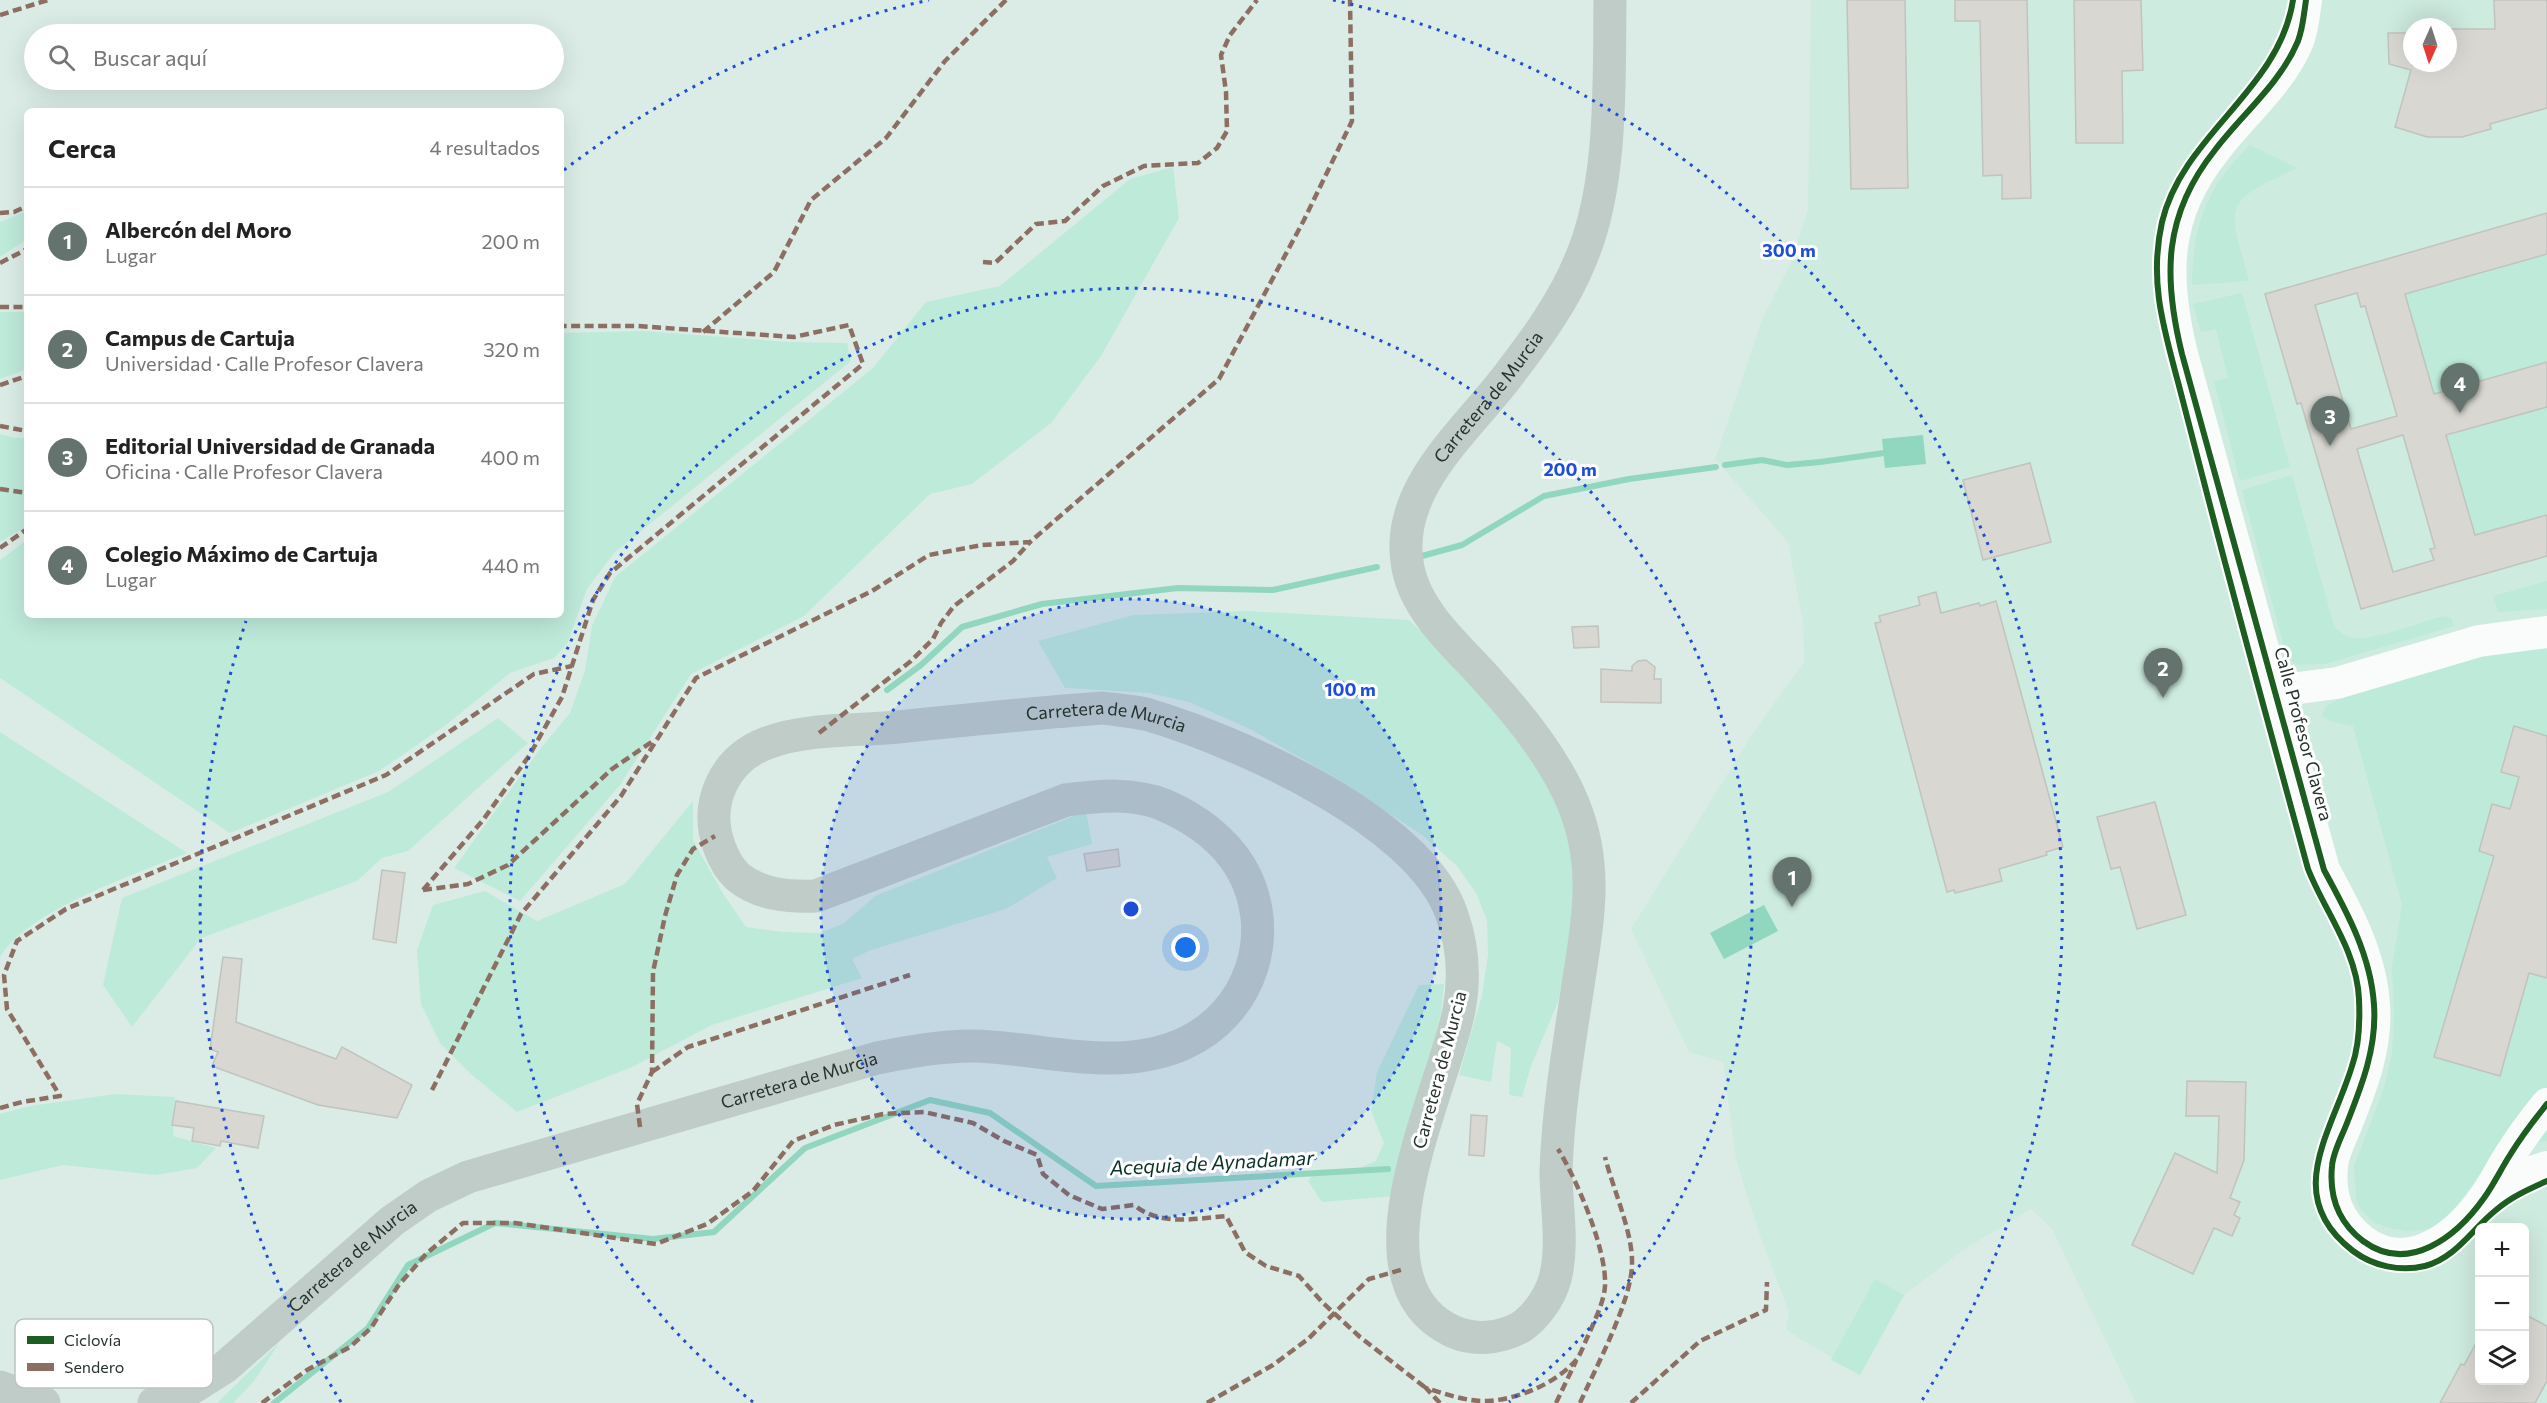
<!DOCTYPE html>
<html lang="es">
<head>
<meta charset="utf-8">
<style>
	body { margin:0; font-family:Commissioner,sans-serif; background:#f2f2f2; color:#222 }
	.controls { position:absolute; right:18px; bottom:18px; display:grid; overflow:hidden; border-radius:9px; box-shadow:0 6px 24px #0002 }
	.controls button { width:54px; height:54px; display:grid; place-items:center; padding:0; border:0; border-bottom:2px solid #e0e0e0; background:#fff; color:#222; font:30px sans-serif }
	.compass { position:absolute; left:2403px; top:18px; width:54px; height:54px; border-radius:50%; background:#fff; box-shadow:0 6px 24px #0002; rotate:183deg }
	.you { position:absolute; left:1186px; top:948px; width:21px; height:21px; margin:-15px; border:4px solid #fff; border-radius:50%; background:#1a73e8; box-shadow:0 0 0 9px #1a73e833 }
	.badge { display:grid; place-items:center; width:39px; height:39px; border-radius:50%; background:#65736e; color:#fff; font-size:20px; font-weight:700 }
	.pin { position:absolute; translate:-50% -50px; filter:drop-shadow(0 2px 3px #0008) }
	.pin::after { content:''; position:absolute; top:32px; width:21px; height:18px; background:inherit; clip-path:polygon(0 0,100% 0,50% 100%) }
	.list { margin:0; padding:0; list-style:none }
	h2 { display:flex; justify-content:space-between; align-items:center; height:78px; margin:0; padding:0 24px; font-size:26px }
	h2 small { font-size:20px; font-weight:400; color:#767676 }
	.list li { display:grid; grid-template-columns:39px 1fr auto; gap:18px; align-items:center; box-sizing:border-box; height:108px; padding:0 24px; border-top:2px solid #e0e0e0 }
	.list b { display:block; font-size:22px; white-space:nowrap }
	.list p { margin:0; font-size:20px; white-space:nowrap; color:#767676 }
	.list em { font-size:20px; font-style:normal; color:#767676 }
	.icon { flex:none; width:33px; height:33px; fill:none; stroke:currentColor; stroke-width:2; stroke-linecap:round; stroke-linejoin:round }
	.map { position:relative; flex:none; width:2547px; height:1403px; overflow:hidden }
	.search { position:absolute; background:#fff; box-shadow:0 6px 24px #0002; left:24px; top:24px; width:540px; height:66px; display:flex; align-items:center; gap:15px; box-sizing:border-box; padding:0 21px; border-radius:33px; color:#767676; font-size:22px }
	.panel { position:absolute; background:#fff; box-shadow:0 6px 24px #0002; left:24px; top:108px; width:540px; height:510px; border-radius:9px }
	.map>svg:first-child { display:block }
	.built { fill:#ceebdf; fill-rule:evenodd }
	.green { fill:#beeada }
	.water { fill:#91d6be }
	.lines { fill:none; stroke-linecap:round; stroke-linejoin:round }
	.stream { stroke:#91d6be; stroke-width:6 }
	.building { fill:#d8d7d1; stroke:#c1c3bf; stroke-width:1.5; fill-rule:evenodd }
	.minor { stroke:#fafcfb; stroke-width:32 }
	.major { stroke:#c0ccc8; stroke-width:33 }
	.quiet { stroke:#8d6e63; stroke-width:4.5; stroke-dasharray:9 4.5; stroke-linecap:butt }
	.cycleway-casing { stroke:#fff; stroke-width:10 }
	.cycleway { stroke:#1b5e20; stroke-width:6 }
	.ring { fill:none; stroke:#1d4ed8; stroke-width:3; stroke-dasharray:3 6 }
	.labels { text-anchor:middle; stroke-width:6; stroke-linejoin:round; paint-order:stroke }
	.street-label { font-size:18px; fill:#26322d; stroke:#fff }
	.water-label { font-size:20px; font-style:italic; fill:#073326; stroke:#fff }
	.key { fill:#fff; stroke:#bec2c0; stroke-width:1.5 }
	.key-label { font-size:16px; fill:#26322d }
	.centre { fill:#1d4ed8; stroke:#fff; stroke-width:3 }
	.ring-label { font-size:18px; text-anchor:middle; font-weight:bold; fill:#1d4ed8; stroke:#fff; stroke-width:6; stroke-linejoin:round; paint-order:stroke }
</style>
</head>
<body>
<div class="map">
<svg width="2547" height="1403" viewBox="0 0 2547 1403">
	<rect width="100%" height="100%" fill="#dbece6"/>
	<path class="built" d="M1811,0H2547V1403H2136L2052,1229L2031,1209L1963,1250L1904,1295L1860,1375L1786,1330L1789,1312L1760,1236L1736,1160L1723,1062L1689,1052L1631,929L1753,733L1804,662L1803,623L1788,542L1715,459L1763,317L1790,265L1808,209ZM2412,27H2448V63H2412ZM2480,1228H2524V1380H2480Z"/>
	<g class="green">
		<path d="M2250,145L2297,168C2220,204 2228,202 2249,281L2192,285C2193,224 2206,188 2250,145Z"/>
		<polygon points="1173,167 1179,218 1101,356 1051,423 972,484 930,494 804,616 691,674 620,785 520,901 454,868 540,749 570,713 585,671 592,626 615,577 873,368 926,302 1000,286 1130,179"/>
		<polygon points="27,211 27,239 0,257 0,222"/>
		<polygon points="2547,254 2547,362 2434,394 2405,294"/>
		<polygon points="2242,293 2290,467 2240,481 2214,381 2228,378 2216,329 2201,332 2193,304"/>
		<polygon points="0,312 27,312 27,369 0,379"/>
		<polygon points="644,331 789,342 847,343 851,361 614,553 587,589 567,644 554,658 510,673 446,725 379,771 230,833 0,678 0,560 27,540 27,615 561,615 561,333"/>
		<polygon points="2547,407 2547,515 2475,535 2446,435"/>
		<polygon points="0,434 15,438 27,438 27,526 0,542"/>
		<path d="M2292,475L2334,626C2340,632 2345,637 2354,638C2375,640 2422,622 2443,616L2451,618L2454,626L2325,664L2298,665L2287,658L2242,490Z"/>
		<polygon points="2547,581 2547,609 2498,612 2493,596"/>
		<polygon points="1245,611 1409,620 1457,665 1516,732 1546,780 1575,846 1574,922 1558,1002 1531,1066 1522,1097 1509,1095 1511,1048 1497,1041 1491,1082 1459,1075 1482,995 1488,955 1487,920 1476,893 1457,866 1422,835 1334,777 1250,729 1189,702 1149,693 1065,688 1038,641 1133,615"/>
		<polygon points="2547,647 2547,1141 2501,1146 2452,1212 2438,1225 2427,1229 2407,1231 2389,1228 2374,1222 2361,1210 2356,1198 2354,1166 2384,1088 2392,1054 2394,1015 2392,966 2402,905 2353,726 2332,722 2322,716 2326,706 2339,699 2506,649"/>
		<polygon points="498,718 528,743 408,851 382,858 357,881 201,938 132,1027 103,985 122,898 388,792"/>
		<path d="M0,732L187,853C136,874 28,910 0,957Z"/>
		<polygon points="693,801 693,840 722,892 746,927 783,932 820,933 844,923 875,896 1086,811 1092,844 1047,857 1057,878 1006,909 871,950 852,959 862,978 712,1025 632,1067 517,1112 471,1074 440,1043 421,1004 417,950 433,905 485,891 537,921 625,884"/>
		<polygon points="1444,984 1441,1013 1394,1196 1322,1202 1308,1181 1313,1175 1347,1173 1376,1161 1384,1143 1371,1111 1377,1072 1419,985"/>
		<polygon points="115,1094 175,1097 173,1136 216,1148 197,1168 156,1175 63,1165 0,1180 0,1114 30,1106"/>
		<polygon points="1875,1279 1904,1295 1860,1375 1831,1360"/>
		<polygon points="280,1342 254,1381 233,1403 217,1403"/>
	</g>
	<g class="water">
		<polygon points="1923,435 1926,464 1885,468 1882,439"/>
		<polygon points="1764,905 1778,931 1724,959 1710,933"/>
	</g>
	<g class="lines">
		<g class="stream">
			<polyline points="1725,465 1762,460 1787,465 1820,462 1884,453"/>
			<polyline points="1422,556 1462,545 1544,496 1629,479 1716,467"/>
			<polyline points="887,690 921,665 962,627 1042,604 1178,588 1273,590 1377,567"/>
			<polyline points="274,1403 368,1328 408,1265 495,1223 653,1239 714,1232 805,1148 930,1100 990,1113 1096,1186 1388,1169"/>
		</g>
	</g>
	<g class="building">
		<polygon points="1847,0 1905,0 1908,188 1851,189"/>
		<polygon points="1955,0 2027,0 2031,198 2002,199 2002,175 1983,176 1980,21 1955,21"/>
		<polygon points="2074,0 2141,0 2143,70 2122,71 2123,143 2076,143"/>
		<polygon points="2494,0 2547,0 2547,108 2490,124 2491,129 2462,137 2427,137 2395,127 2411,70 2389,64 2388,33 2412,33 2412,66 2413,63 2448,63 2448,29 2495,29"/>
		<path d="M2547,213V254L2405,294L2434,394L2547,362V407L2446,435L2475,535L2547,515V556L2361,609L2301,403L2297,404L2265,294ZM2357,293L2361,307L2365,306L2397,416L2351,429L2315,305ZM2403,435L2435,548L2430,549L2434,560L2393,572L2357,449Z"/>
		<polygon points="2030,463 2051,542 1983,560 1963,480"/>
		<polygon points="1936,592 1941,613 1979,603 1980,606 1996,601 2063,847 2046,852 2047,855 1999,869 2002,881 1955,893 1954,890 1947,892 1875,623 1881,622 1879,616 1920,605 1918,597"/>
		<polygon points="1598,626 1599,647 1574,648 1572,627"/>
		<polygon points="1646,660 1655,667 1654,679 1661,679 1661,703 1601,702 1601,669 1632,671 1632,666 1638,661"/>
		<polygon points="2514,726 2547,736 2547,978 2529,973 2500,1076 2434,1057 2494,856 2479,851 2492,804 2510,809 2519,777 2501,772"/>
		<polygon points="2155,802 2186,915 2137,929 2120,867 2111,869 2097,817"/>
		<polygon points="1118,849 1120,866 1087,871 1084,854"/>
		<polygon points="382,870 405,873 396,943 373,939"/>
		<polygon points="223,957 242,959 236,1022 336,1059 342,1047 412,1085 397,1118 318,1105 212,1066 218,1052 210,1049"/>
		<polygon points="2187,1081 2246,1082 2244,1160 2230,1198 2240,1202 2234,1215 2240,1218 2232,1236 2214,1228 2193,1274 2132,1245 2175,1153 2217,1173 2219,1116 2186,1116"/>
		<polygon points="176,1101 264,1116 258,1148 221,1141 220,1146 192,1141 194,1128 172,1125"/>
		<polygon points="1471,1115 1487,1116 1484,1156 1469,1155"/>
		<polygon points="2524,1314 2547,1326 2547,1381 2535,1403 2440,1403 2461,1364 2464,1365 2480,1336 2480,1380 2524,1380"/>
	</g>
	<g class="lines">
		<g class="minor">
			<path d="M2306,0C2304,13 2303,28 2298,41C2280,84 2243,113 2215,150C2163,215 2163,277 2182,354L2324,870C2347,912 2371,956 2374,1005C2377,1047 2362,1085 2347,1123C2342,1136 2333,1152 2332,1166C2329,1197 2338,1222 2363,1241C2409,1275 2457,1236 2484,1198C2494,1184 2501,1169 2510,1155C2521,1137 2534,1120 2547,1104"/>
			<polyline points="2275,691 2337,683 2479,641 2547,632"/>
			<polyline points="2487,1196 2526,1174 2547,1167"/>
		</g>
		<g class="major">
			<polyline points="0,1387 44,1403"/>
			<path id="s1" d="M154,1403L184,1393L225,1367L392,1221L428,1196L468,1177L877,1058C908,1052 940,1046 972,1046C1042,1047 1115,1074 1183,1044C1251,1014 1278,932 1241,868C1224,839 1194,818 1164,805C1132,792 1099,796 1066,800L816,896C789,897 760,895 738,877C729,869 723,857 719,846C704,803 724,759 767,743C807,728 856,731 898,727C966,720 1034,713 1102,708C1117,710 1134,711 1149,715C1239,742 1420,821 1452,915C1463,946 1465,978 1459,1010C1443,1093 1345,1280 1452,1331C1473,1341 1500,1339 1521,1327C1536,1317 1550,1297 1555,1279C1564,1244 1556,1206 1556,1171C1558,1111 1568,1051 1577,992C1587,924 1600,868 1573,803C1556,762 1521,717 1491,684C1462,650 1417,615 1408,568C1392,489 1468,430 1510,373C1536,339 1564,301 1580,261C1613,186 1609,82 1610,0"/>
		</g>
		<g class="quiet">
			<polyline points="0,15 48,0"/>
			<polyline points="0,213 14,212 27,206"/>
			<polyline points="983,262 995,263 1036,224 1065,221 1103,186 1144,166 1198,163 1217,148 1227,131 1226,92 1221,55 1230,35 1257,0"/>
			<polyline points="0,263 27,249"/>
			<polyline points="0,307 27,307"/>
			<polyline points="703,332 774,272 811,200 886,138 945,61 1006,0"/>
			<polyline points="0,385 27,376"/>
			<polyline points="0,426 27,431"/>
			<polyline points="0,489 27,493"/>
			<polyline points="0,548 27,529"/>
			<polyline points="819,733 911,661 933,639 941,623 954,606 1013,561 1030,542"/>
			<polyline points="423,890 483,820 529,756 562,697 593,600 610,573 863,364 849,325 794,337 637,326 561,326"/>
			<polyline points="423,890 468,884 508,865 612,769 653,741"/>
			<polyline points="652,1072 688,1047 910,975"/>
			<polyline points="432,1090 521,914 621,796 696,678 872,591 929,555 982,545 1030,542 1219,379 1304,220 1352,121 1350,0"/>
			<polyline points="0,1108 22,1102 60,1096 7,1009 4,975 17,941 66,909 386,775 534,674 572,666"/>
			<polyline points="640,1127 637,1104 652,1072 653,972 665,916 677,875 693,849 715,836"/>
			<path d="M262,1403L307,1370L350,1347L371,1328L398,1286L426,1254L463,1223H515L656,1244L707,1224L753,1191L793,1141L834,1125L883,1114L924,1112L973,1123L1004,1141L1037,1155L1043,1174L1069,1195L1102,1209L1134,1205C1160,1226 1194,1219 1226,1216L1245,1252L1266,1266L1299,1276L1323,1303L1360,1337L1426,1388"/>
			<polyline points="1207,1403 1273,1365 1308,1339 1369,1279 1404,1269"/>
			<path d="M1440,1403L1426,1388C1445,1394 1468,1402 1488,1401C1519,1399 1557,1383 1577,1359C1582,1352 1585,1341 1589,1334C1595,1319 1604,1302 1605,1286C1607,1250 1577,1180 1558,1149"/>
			<polyline points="1556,1403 1576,1361"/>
			<path d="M1580,1403C1595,1369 1632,1300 1632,1264C1633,1233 1613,1189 1605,1157"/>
			<polyline points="1631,1403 1700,1341 1766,1310 1767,1282"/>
		</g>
		<g class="cycleway-casing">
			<g id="cycleway">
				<path d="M2293,0C2279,91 2183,134 2162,222C2149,280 2163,326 2178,382C2187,416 2196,451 2205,486C2238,614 2273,741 2308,869C2325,912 2357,951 2359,999C2360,1020 2359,1046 2352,1066C2332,1132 2281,1196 2353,1251C2373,1266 2400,1272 2425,1266C2456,1258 2473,1228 2496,1210C2511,1197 2529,1189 2547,1181"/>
				<path d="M2306,0C2304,13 2303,28 2298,41C2280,84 2243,113 2215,150C2163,215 2163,277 2182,354L2324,870C2347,912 2371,956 2374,1005C2377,1047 2362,1085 2347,1123C2342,1136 2333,1152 2332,1166C2329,1197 2338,1222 2363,1241C2409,1275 2457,1236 2484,1198C2494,1184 2501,1169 2510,1155C2521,1137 2534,1120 2547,1104"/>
			</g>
		</g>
		<use href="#cycleway" class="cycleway"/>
	</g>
	<circle cx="1131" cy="909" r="310" fill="#1d4ed8" fill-opacity=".12"/>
	<g class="ring">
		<circle cx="1131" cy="909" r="310"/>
		<path d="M753 1402A621 621 0 1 1 1509 1402"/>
		<path d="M341 1402A931 931 0 0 1 246 621M564 170A931 931 0 0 1 929 0M1333 0A931 931 0 0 1 1921 1402"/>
	</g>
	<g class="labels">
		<g class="street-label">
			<text dy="6" stroke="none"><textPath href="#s1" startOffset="4347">Carretera de Murcia</textPath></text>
			<text dy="6" stroke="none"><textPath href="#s1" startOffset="2390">Carretera de Murcia</textPath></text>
			<text transform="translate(2303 734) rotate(75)" y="6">Calle Profesor Clavera</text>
			<text transform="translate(1440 1070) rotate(-75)" y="6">Carretera de Murcia</text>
			<text dy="6" stroke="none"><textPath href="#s1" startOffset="735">Carretera de Murcia</textPath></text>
			<text dy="6" stroke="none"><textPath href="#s1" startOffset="249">Carretera de Murcia</textPath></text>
		</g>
		<g class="water-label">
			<text transform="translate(1212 1163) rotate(-3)" y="7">Acequia de Aynadamar</text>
		</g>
	</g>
	<rect x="15" y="1319" width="198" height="69" rx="9" class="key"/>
	<rect x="27" y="1336" width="27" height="8" fill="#1b5e20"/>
	<rect x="27" y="1363" width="27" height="8" fill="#8d6e63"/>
	<g class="key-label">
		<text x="64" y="1346">Ciclovía</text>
		<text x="64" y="1373">Sendero</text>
	</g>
	<circle cx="1131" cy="909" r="9" class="centre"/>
	<g class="ring-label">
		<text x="1789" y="257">300 m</text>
		<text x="1570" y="476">200 m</text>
		<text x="1350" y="696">100 m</text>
	</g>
</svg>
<div class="controls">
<button>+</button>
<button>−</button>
<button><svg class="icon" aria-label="layers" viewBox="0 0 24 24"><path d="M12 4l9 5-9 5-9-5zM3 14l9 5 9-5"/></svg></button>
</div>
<svg class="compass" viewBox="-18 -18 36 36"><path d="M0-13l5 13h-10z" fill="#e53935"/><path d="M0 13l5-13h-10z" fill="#767676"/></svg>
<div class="you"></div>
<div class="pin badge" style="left:1792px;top:907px">1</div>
<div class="pin badge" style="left:2163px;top:698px">2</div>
<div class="pin badge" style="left:2330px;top:446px">3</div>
<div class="pin badge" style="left:2460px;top:413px">4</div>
<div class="search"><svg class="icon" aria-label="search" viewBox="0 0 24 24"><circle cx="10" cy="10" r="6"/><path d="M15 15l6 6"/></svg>Buscar aquí</div>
<section class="panel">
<h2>Cerca<small>4 resultados</small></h2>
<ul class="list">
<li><span class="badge">1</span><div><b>Albercón del Moro</b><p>Lugar</p></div><em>200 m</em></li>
<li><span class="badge">2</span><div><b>Campus de Cartuja</b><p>Universidad · Calle Profesor Clavera</p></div><em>320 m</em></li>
<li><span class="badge">3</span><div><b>Editorial Universidad de Granada</b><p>Oficina · Calle Profesor Clavera</p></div><em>400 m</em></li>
<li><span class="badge">4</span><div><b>Colegio Máximo de Cartuja</b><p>Lugar</p></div><em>440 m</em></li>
</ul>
</section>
</div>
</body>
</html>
